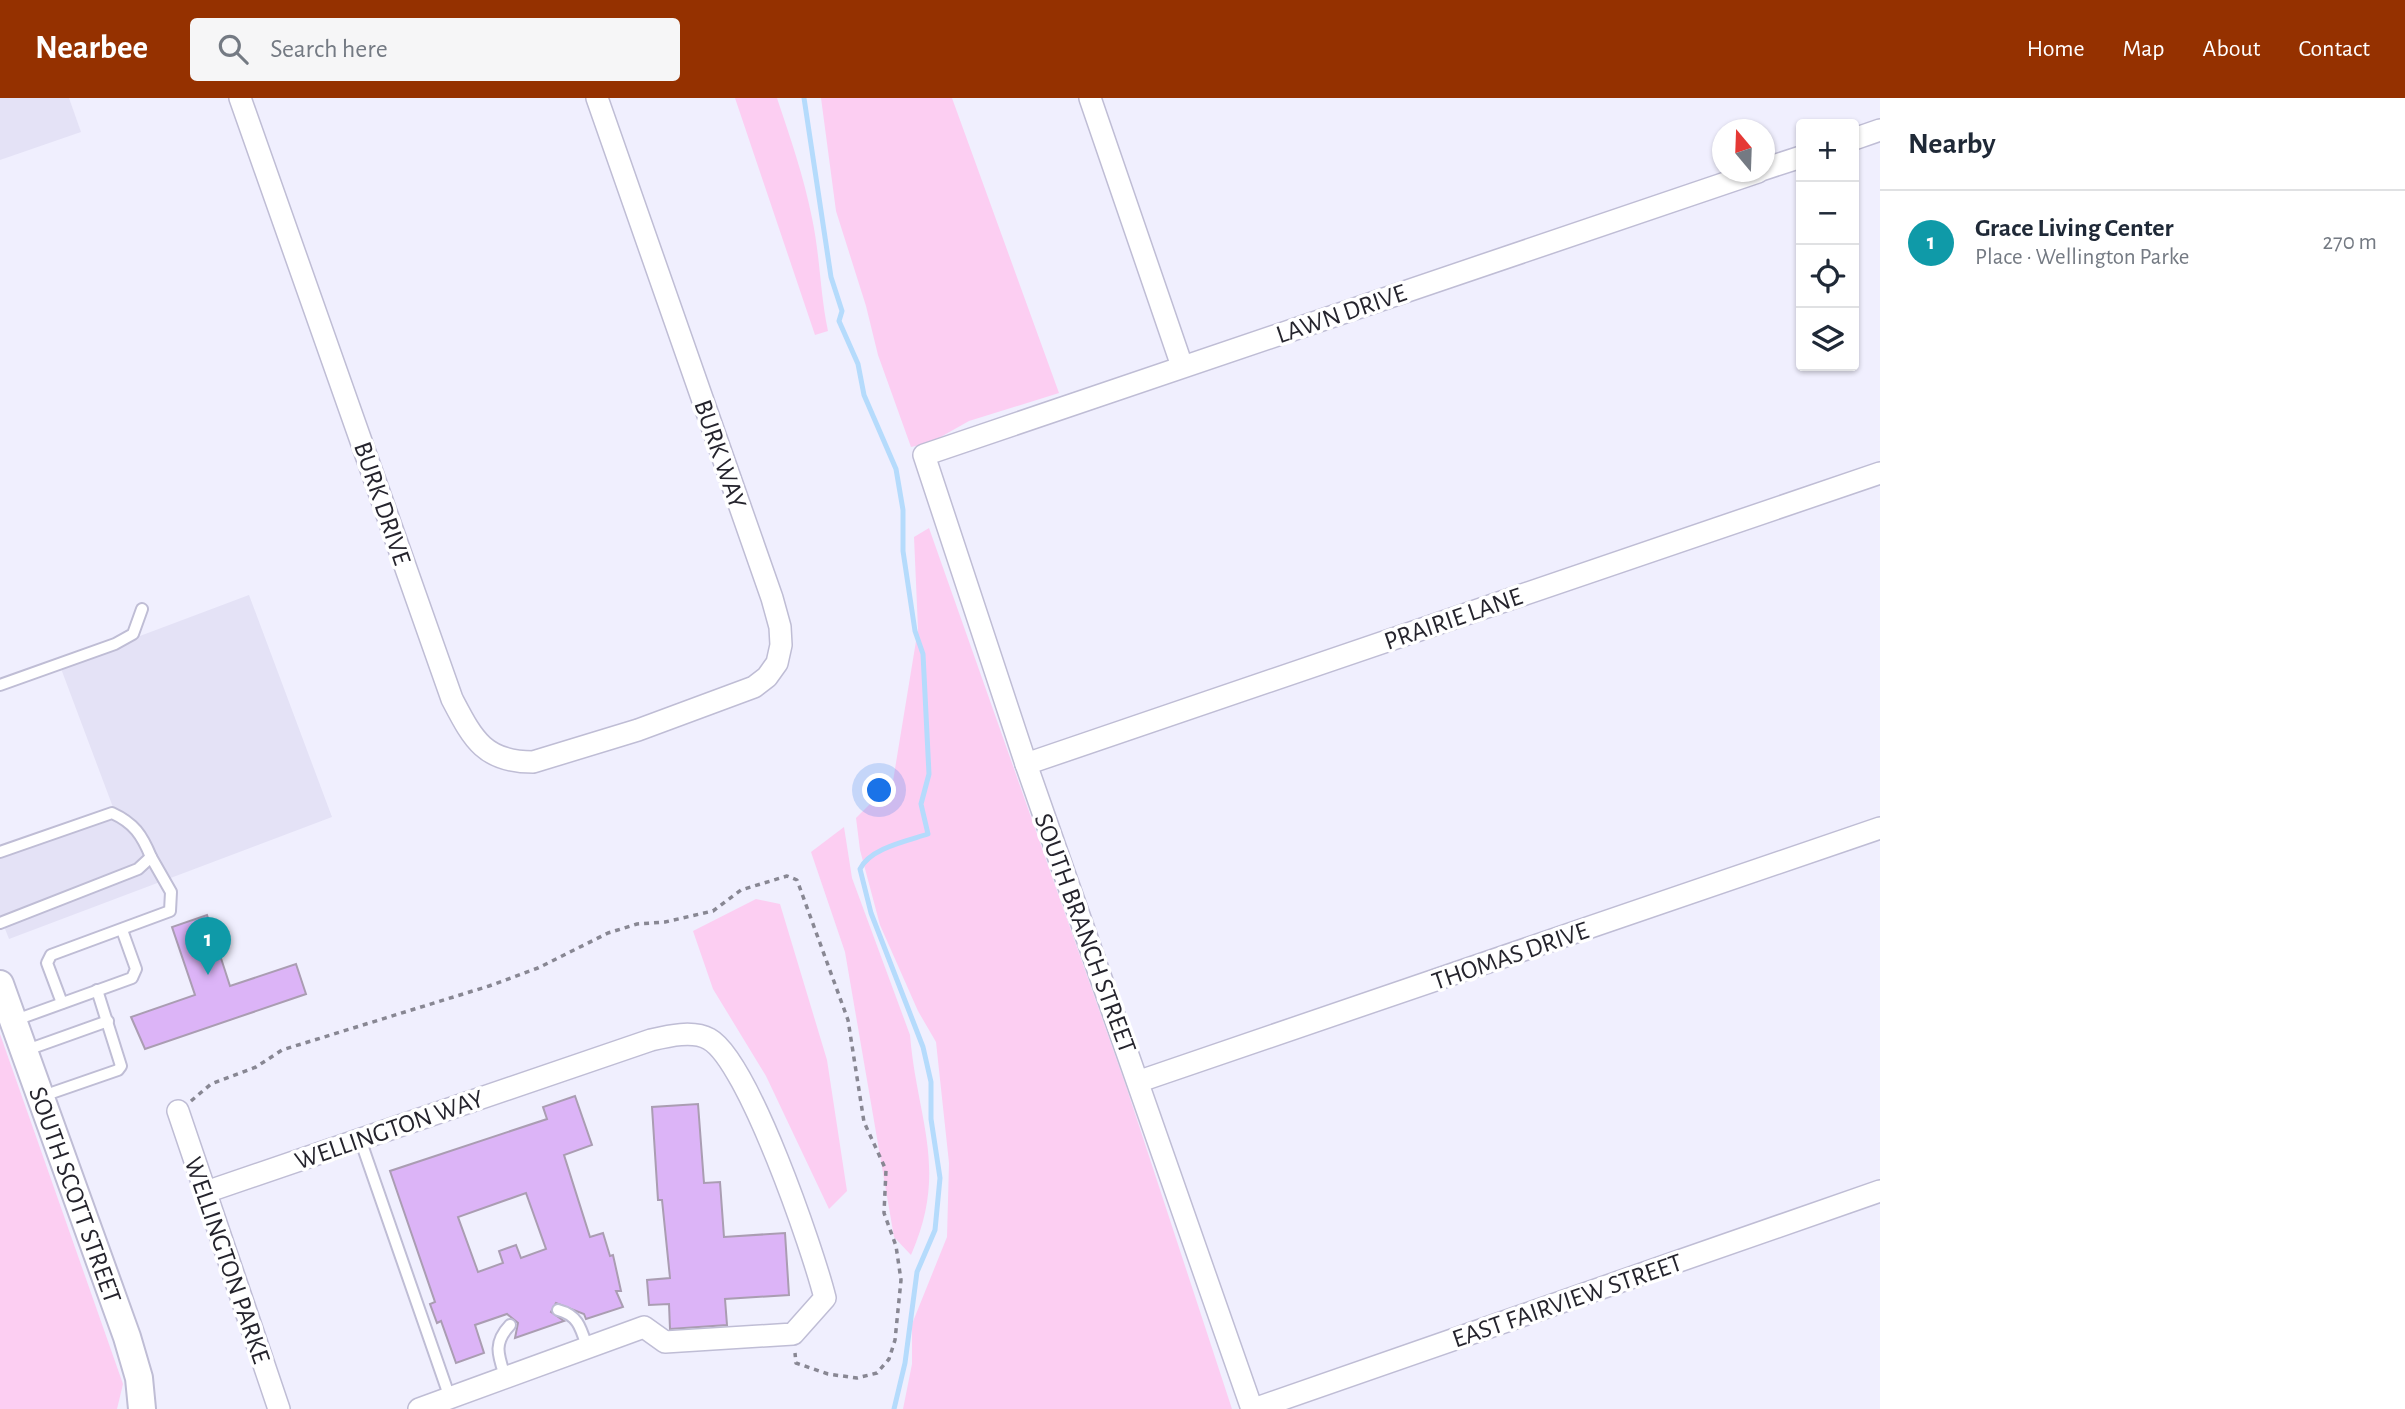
<!DOCTYPE html>
<html lang="en">
<head>
<meta charset="utf-8">
<style>
	body { margin:0; font-family:"Alegreya Sans",sans-serif; background:#f6f6f7; color:#1f2937 }
	.controls { position:absolute; right:21px; top:21px; display:grid; overflow:hidden; border-radius:7px; box-shadow:0 2px 5px #0004 }
	.controls button { width:63px; height:63px; display:grid; place-items:center; padding:0; border:0; border-bottom:2px solid #e0e1e3; background:#fff; color:#1f2937; font:35px sans-serif }
	.compass { position:absolute; left:1712px; top:21px; width:63px; height:63px; border-radius:50%; background:#fff; box-shadow:0 2px 5px #0004; rotate:341deg }
	.you { position:absolute; left:880px; top:693px; width:24px; height:24px; margin:-18px; border:5px solid #fff; border-radius:50%; background:#1a73e8; box-shadow:0 0 0 10px #1a73e833 }
	.badge { display:grid; place-items:center; width:46px; height:46px; border-radius:50%; background:#953100; color:#fff; font-size:23px; font-weight:700 }
	.pin { position:absolute; translate:-50% -58px; filter:drop-shadow(0 2px 4px #0008) }
	.pin::after { content:''; position:absolute; top:37px; width:24px; height:21px; background:inherit; clip-path:polygon(0 0,100% 0,50% 100%) }
	.list { margin:0; padding:0; list-style:none }
	h2 { display:flex; justify-content:space-between; align-items:center; height:91px; margin:0; padding:0 28px; font-size:30px }
	h2 small { font-size:23px; font-weight:400; color:#747a83 }
	.list li { display:grid; grid-template-columns:46px 1fr auto; gap:21px; align-items:center; box-sizing:border-box; height:105px; padding:0 28px; border-top:2px solid #e0e1e3 }
	.list b { display:block; font-size:26px; white-space:nowrap }
	.list p { margin:0; font-size:23px; white-space:nowrap; color:#747a83 }
	.list em { font-size:23px; font-style:normal; color:#747a83 }
	.icon { flex:none; width:38px; height:38px; fill:none; stroke:currentColor; stroke-width:2; stroke-linecap:round; stroke-linejoin:round }
	.map { position:relative; flex:none; width:1880px; height:1311px; overflow:hidden }
	header { display:flex; align-items:center; gap:42px; box-sizing:border-box; height:98px; padding:0 35px; background:#953100; color:#fff }
	header strong { font-size:33px }
	nav { display:flex; gap:38px; margin-inline-start:auto; font-size:24px }
	.search { width:490px; height:63px; background:#f6f6f7; display:flex; align-items:center; gap:18px; box-sizing:border-box; padding:0 24px; border-radius:7px; color:#747a83; font-size:26px }
	main { display:flex }
	aside { flex:1; background:#fff }
	.map>svg:first-child { display:block }
	.built { fill:#e4e2f6 }
	.green { fill:#fccef2 }
	.lines { fill:none; stroke-linecap:round; stroke-linejoin:round }
	.stream { stroke:#b5dbfc; stroke-width:5 }
	.building { fill:#dcb4f7; stroke:#aa9db2; stroke-width:2; fill-rule:evenodd }
	.service-casing { stroke:#bfbdd5; stroke-width:14 }
	.minor-casing { stroke:#bfbdd5; stroke-width:24 }
	.tertiary-casing { stroke:#bfbdd5; stroke-width:30 }
	.path { stroke:#888793; stroke-width:3.5; stroke-dasharray:5 5; stroke-linecap:butt }
	.service { stroke:#fff; stroke-width:10 }
	.minor { stroke:#fff; stroke-width:21 }
	.tertiary { stroke:#fff; stroke-width:26 }
	.labels { text-anchor:middle; stroke-width:7; stroke-linejoin:round; paint-order:stroke }
	.street-label { font-size:26px; fill:#25242d; stroke:#fff }
</style>
</head>
<body>
<header>
<strong>Nearbee</strong>
<div class="search"><svg class="icon" aria-label="search" viewBox="0 0 24 24"><circle cx="10" cy="10" r="6"/><path d="M15 15l6 6"/></svg>Search here</div>
<nav><a>Home</a><a>Map</a><a>About</a><a>Contact</a></nav>
</header>
<main>
<div class="map">
<svg width="1880" height="1311" viewBox="0 0 1880 1311">
	<rect width="100%" height="100%" fill="#f0effe"/>
	<g class="built">
		<polygon points="0,0 69,0 81,34 0,62"/>
		<polygon points="249,497 332,719 9,841 0,818 0,755 114,712 60,568"/>
	</g>
	<g class="green">
		<path d="M735,0H777C790,39 804,79 812,120C820,157 820,195 828,233L815,237Z"/>
		<polygon points="821,0 952,0 1059,295 969,323 930,345 911,349 878,257 866,208 836,113"/>
		<polygon points="929,430 1126,988 1232,1311 903,1311 912,1266 912,1226 947,1139 949,1065 936,944 918,913 880,827 860,752 856,720 893,683 918,531 914,439"/>
		<path d="M844,729L852,780L910,937C917,1022 949,1071 911,1157L894,1139L845,854L811,754Z"/>
		<polygon points="756,801 780,806 827,962 847,1093 829,1111 766,978 713,891 693,833"/>
		<polygon points="0,936 123,1286 117,1311 0,1311"/>
	</g>
	<g class="lines">
		<path class="stream" d="M804,0L831,179L842,213L839,223L858,266L864,297L896,371L903,412V453L915,533L923,556L929,676L921,706L928,736C907,743 870,750 860,771L871,815L923,949L931,984V1021L940,1080L935,1132L917,1174L905,1265L894,1311"/>
	</g>
	<g class="building">
		<polygon points="207,817 230,888 296,866 306,896 145,951 131,919 195,897 172,829"/>
		<path d="M575,998L592,1047L564,1057L590,1139L603,1135L610,1158L613,1157L621,1193H616L623,1209L586,1221L584,1216L556,1205L551,1214L564,1223L515,1240L518,1225L507,1216L475,1227L484,1255L456,1265L441,1223L437,1225L430,1206L435,1204L390,1073L547,1021L543,1009ZM526,1095L546,1151L521,1160L516,1147L499,1153L503,1165L478,1174L458,1119Z"/>
		<polygon points="698,1006 704,1085 720,1084 724,1139 785,1135 789,1197 725,1201 727,1227 670,1231 669,1206 649,1207 647,1182 670,1180 662,1102 658,1102 652,1009"/>
	</g>
	<g class="lines">
		<g class="service-casing">
			<g id="service">
				<polyline points="0,587 115,546 133,536 142,511"/>
				<path d="M0,754L112,715C134,725 142,737 151,759L138,771L0,825"/>
				<polyline points="62,905 47,865 51,857 170,813 171,794 151,759"/>
				<polyline points="13,923 132,880 136,871 122,832"/>
				<polyline points="24,953 108,923"/>
				<polyline points="40,999 118,972 121,968 97,892"/>
				<polyline points="360,1041 450,1300"/>
				<path d="M558,1212C578,1217 581,1230 587,1249"/>
				<path d="M505,1278C498,1257 493,1245 510,1227"/>
			</g>
		</g>
		<g class="minor-casing">
			<g id="minor">
				<path d="M240,0L452,601C473,641 484,664 533,664L638,632L754,589L767,579L777,565L781,547L780,529L772,500L597,0"/>
				<polyline points="1090,0 1182,268"/>
				<polyline points="1854,41 1880,32"/>
				<polyline points="1764,71 1801,59"/>
				<polyline points="1026,666 1880,375"/>
				<polyline points="1140,983 1880,730"/>
				<polyline points="178,1013 279,1311"/>
				<path d="M206,1094L651,942C668,938 693,932 709,941C748,962 813,1152 825,1200L793,1236L665,1244L644,1229L419,1311"/>
				<polyline points="1252,1311 1026,666 924,357 1758,74"/>
				<polyline points="1254,1311 1880,1093"/>
			</g>
		</g>
		<g class="tertiary-casing">
			<g id="tertiary">
				<path id="s1" d="M0,886L127,1239L139,1280L142,1311"/>
			</g>
		</g>
		<polyline class="path" points="191,1003 211,986 256,969 282,952 489,888 538,870 608,835 637,826 665,824 713,813 741,792 787,778 797,782 848,922 864,1024 886,1072 884,1115 896,1148 901,1182 895,1242 889,1261 877,1275 857,1280 828,1276 796,1265 795,1255"/>
		<use href="#service" class="service"/>
		<use href="#minor" class="minor"/>
		<use href="#tertiary" class="tertiary"/>
	</g>
	<g class="labels">
		<g class="street-label">
			<text transform="translate(1341 215) rotate(-19)" y="9">LAWN DRIVE</text>
			<text transform="translate(721 356) rotate(71)" y="9">BURK WAY</text>
			<text transform="translate(383 405) rotate(71)" y="9">BURK DRIVE</text>
			<text transform="translate(1453 520) rotate(-19)" y="9">PRAIRIE LANE</text>
			<text transform="translate(1086 835) rotate(70)" y="9">SOUTH BRANCH STREET</text>
			<text transform="translate(1510 857) rotate(-19)" y="9">THOMAS DRIVE</text>
			<text transform="translate(389 1031) rotate(-19)" y="9">WELLINGTON WAY</text>
			<text dy="9" stroke="none"><textPath href="#s1" startOffset="224">SOUTH SCOTT STREET</textPath></text>
			<text transform="translate(228 1162) rotate(71)" y="9">WELLINGTON PARKE</text>
			<text transform="translate(1567 1202) rotate(-19)" y="9">EAST FAIRVIEW STREET</text>
		</g>
	</g>
</svg>
<div class="controls">
<button>+</button>
<button>−</button>
<button><svg class="icon" aria-label="locate" viewBox="0 0 24 24"><circle cx="12" cy="12" r="6"/><path d="M12 2v4M12 18v4M2 12h4M18 12h4"/></svg></button>
<button><svg class="icon" aria-label="layers" viewBox="0 0 24 24"><path d="M12 4l9 5-9 5-9-5zM3 14l9 5 9-5"/></svg></button>
</div>
<svg class="compass" viewBox="-18 -18 36 36"><path d="M0-13l5 13h-10z" fill="#e53935"/><path d="M0 13l5-13h-10z" fill="#747a83"/></svg>
<div class="you"></div>
<div class="pin badge" style="left:208px;top:877px;background:#0f9aa8">1</div>
</div>
<aside>
<h2>Nearby<small></small></h2>
<ul class="list">
<li><span class="badge" style="background:#0f9aa8">1</span><div><b>Grace Living Center</b><p>Place · Wellington Parke</p></div><em>270 m</em></li>
</ul>
</aside>
</main>
</body>
</html>
